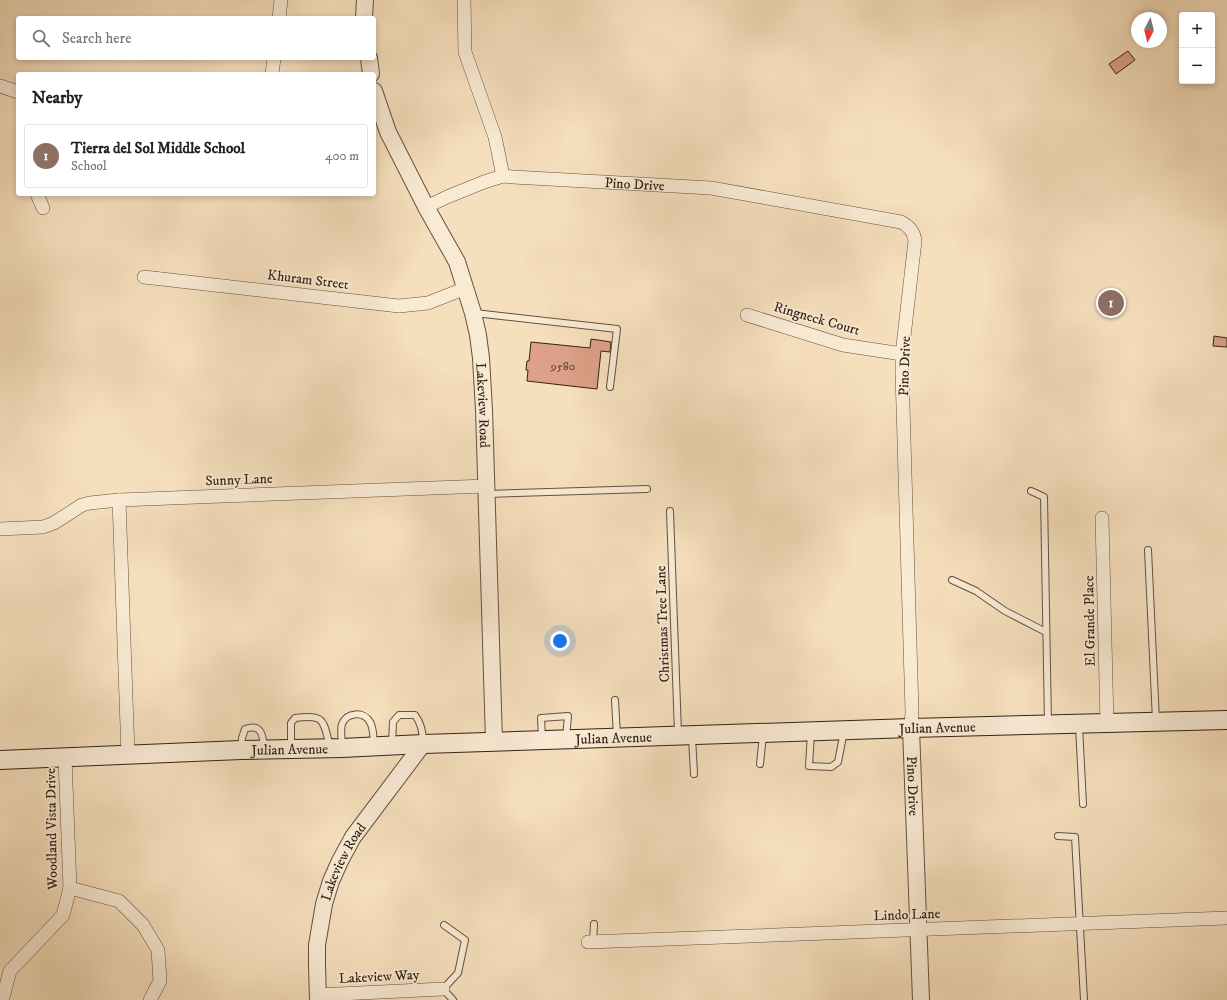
<!DOCTYPE html>
<html lang="en">
<head>
<meta charset="utf-8">
<style>
	body { margin:0; font-family:"IM FELL DW Pica",serif; background:#f2f2f2; color:#222 }
	.controls { position:absolute; right:12px; top:12px; display:grid; overflow:hidden; border-radius:4px; box-shadow:0 2px 6px #0003 }
	.controls button { width:36px; height:36px; display:grid; place-items:center; padding:0; border:0; border-bottom:1px solid #e0e0e0; background:#fff; color:#222; font:20px sans-serif }
	.compass { position:absolute; left:1131px; top:12px; width:36px; height:36px; border-radius:50%; background:#fff; box-shadow:0 2px 6px #0003; rotate:187deg }
	.you { position:absolute; left:560px; top:641px; width:14px; height:14px; margin:-10px; border:3px solid #fff; border-radius:50%; background:#1a73e8; box-shadow:0 0 0 6px #1a73e833 }
	.badge { display:grid; place-items:center; width:26px; height:26px; border-radius:50%; background:#7c3aed; color:#fff; font-size:13px; font-weight:700 }
	.pin { position:absolute; translate:-50% -50%; border:2px solid #fff; box-shadow:0 1px 4px #0006 }
	.list { margin:0; padding:0; list-style:none }
	h2 { display:flex; justify-content:space-between; align-items:center; height:52px; margin:0; padding:0 16px; font-size:17px }
	h2 small { font-size:13px; font-weight:400; color:#767676 }
	.list li { display:grid; grid-template-columns:26px 1fr auto; gap:12px; align-items:center; box-sizing:border-box; height:64px; margin:0 8px 8px; padding:0 8px; border:1px solid #e0e0e0; border-radius:4px }
	.list b { display:block; font-size:15px; white-space:nowrap }
	.list p { margin:0; font-size:13px; white-space:nowrap; color:#767676 }
	.list em { font-size:13px; font-style:normal; color:#767676 }
	.icon { flex:none; width:22px; height:22px; fill:none; stroke:currentColor; stroke-width:2; stroke-linecap:round; stroke-linejoin:round }
	.map { position:relative; flex:none; width:1227px; height:1000px; overflow:hidden }
	.search { position:absolute; background:#fff; box-shadow:0 2px 6px #0003; left:16px; top:16px; width:360px; height:44px; display:flex; align-items:center; gap:10px; box-sizing:border-box; padding:0 14px; border-radius:4px; color:#767676; font-size:15px }
	.panel { position:absolute; background:#fff; box-shadow:0 2px 6px #0003; left:16px; top:72px; width:360px; height:124px; border-radius:4px }
	.map>svg:first-child { display:block }
	.building { fill:#dca188; stroke:#322216 }
	.lines { fill:none; stroke-linecap:round; stroke-linejoin:round }
	.service-casing { stroke:#635140; stroke-width:8 }
	.minor-casing { stroke:#635140; stroke-width:14 }
	.tertiary-casing { stroke:#635140; stroke-width:18 }
	.secondary-casing { stroke:#322216; stroke-width:20 }
	.service { stroke:#f9ead4; stroke-width:6 }
	.minor { stroke:#f9ead4; stroke-width:13 }
	.tertiary { stroke:#f9ead4; stroke-width:16 }
	.secondary { stroke:#f9ead4; stroke-width:18 }
	.labels { text-anchor:middle; stroke-width:3.5; stroke-linejoin:round; paint-order:stroke }
	.number-label { font-size:12px; fill:#5c4232 }
	.street-label { font-size:14px; fill:#322216; stroke:#f9ead4 }
</style>
</head>
<body>
<div class="map">
<svg width="1227" height="1000" viewBox="0 0 1227 1000">
	<rect width="100%" height="100%" fill="#f6dfbd"/>
	<filter id="stains"><feTurbulence type="fractalNoise" baseFrequency=".005" numOctaves="4"/><feColorMatrix values="0 0 0 0 .2 0 0 0 0 .09 0 0 0 0 .02 0 0 0 .5 -.17"/></filter>
	<radialGradient id="worn" r=".72"><stop offset=".6" stop-color="#630" stop-opacity="0"/><stop offset="1" stop-color="#630" stop-opacity=".3"/></radialGradient>
	<g class="building">
		<polygon points="1128,51 1135,60 1116,74 1109,64"/>
		<polygon points="1214,336 1227,338 1227,347 1213,346"/>
		<polygon points="591,339 611,342 610,352 601,351 597,389 527,381 528,370 526,370 527,361 529,361 531,342 590,348"/>
	</g>
	<g class="lines">
		<g class="service-casing">
			<g id="service">
				<polyline points="475,313 617,329 610,387"/>
				<polyline points="1031,491 1044,497 1048,723"/>
				<polyline points="488,494 647,489"/>
				<polyline points="670,511 678,733"/>
				<polyline points="1148,550 1156,721"/>
				<polyline points="952,580 976,591 1005,611 1046,632"/>
				<polyline points="615,700 617,736"/>
				<polyline points="1079,726 1083,804"/>
				<polyline points="811,733 809,766 831,767 838,762 844,731"/>
				<polyline points="692,737 694,774"/>
				<polyline points="542,738 541,718 568,716 566,738"/>
				<path d="M392,744L393,722L399,715H415C421,723 423,732 423,742"/>
				<path d="M342,746C342,739 340,730 342,724C347,712 364,711 370,722C374,729 373,737 374,744"/>
				<path d="M241,748L242,738L245,729C261,723 263,735 264,748"/>
				<path d="M291,748V723L295,718C326,714 323,721 330,747"/>
				<polyline points="760,764 763,735"/>
				<polyline points="1058,836 1075,837 1084,1000"/>
				<polyline points="444,925 465,940 458,973 443,989 453,1000"/>
				<polyline points="593,942 594,924"/>
			</g>
		</g>
		<g class="minor-casing">
			<g id="minor">
				<polyline points="464,0 465,52 495,137 503,176"/>
				<polyline points="279,18 281,0"/>
				<polyline points="272,74 274,58"/>
				<polyline points="0,86 18,92"/>
				<polyline points="37,194 43,208"/>
				<path id="s1" d="M426,207L447,197L484,182L503,176L513,177L711,188L901,222C909,226 914,232 915,241L902,354V372L912,712L911,728"/>
				<polyline points="144,277 399,306 428,303 466,288"/>
				<polyline points="747,315 843,345 902,354"/>
				<polyline points="119,500 128,755"/>
				<polyline points="1102,518 1107,724"/>
				<polyline points="0,529 43,527 54,523 82,505 90,503 119,500 486,486"/>
				<polyline points="70,888 119,901 143,925 158,950 160,981 150,1000"/>
				<polyline points="588,942 1227,918"/>
				<polyline points="318,995 443,989"/>
				<polyline points="3,997 10,971 63,915 70,888 65,758"/>
			</g>
		</g>
		<g class="tertiary-casing">
			<g id="tertiary">
				<polyline points="364,18 365,0"/>
				<polyline points="369,58 371,74"/>
				<path id="s2" d="M374,91L388,132L426,207L457,262L473,313L478,335L481,358L484,410L494,741"/>
				<path id="s3" d="M911,728L921,1000"/>
				<path id="s4" d="M318,1000L317,965V945L324,904L331,881L340,861L353,837L423,744"/>
			</g>
		</g>
		<g class="secondary-casing">
			<g id="secondary">
				<path id="s5" d="M0,760L241,750L342,748L423,744L911,728L1227,720"/>
			</g>
		</g>
		<use href="#service" class="service"/>
		<use href="#minor" class="minor"/>
		<use href="#tertiary" class="tertiary"/>
		<use href="#secondary" class="secondary"/>
	</g>
	<g class="labels">
		<g class="number-label">
			<text x="563" y="370">9580</text>
		</g>
		<g class="street-label">
			<text dy="5" stroke="none"><textPath href="#s1" startOffset="215">Pino Drive</textPath></text>
			<text transform="translate(308 279) rotate(7)" y="5">Khuram Street</text>
			<text transform="translate(817 318) rotate(16)" y="5">Ringneck Court</text>
			<text transform="translate(904 366) rotate(-88)" y="5">Pino Drive</text>
			<text dy="5" stroke="none"><textPath href="#s2" startOffset="337">Lakeview Road</textPath></text>
			<text transform="translate(239 479) rotate(-2)" y="5">Sunny Lane</text>
			<text transform="translate(1089 621) rotate(-91)" y="5">El Grande Place</text>
			<text transform="translate(662 624) rotate(-92)" y="5">Christmas Tree Lane</text>
			<text dy="5" stroke="none"><textPath href="#s5" startOffset="938">Julian Avenue</textPath></text>
			<text dy="5" stroke="none"><textPath href="#s5" startOffset="614">Julian Avenue</textPath></text>
			<text dy="5" stroke="none"><textPath href="#s5" startOffset="290">Julian Avenue</textPath></text>
			<text dy="5" stroke="none"><textPath href="#s3" startOffset="58">Pino Drive</textPath></text>
			<text transform="translate(51 829) rotate(-91)" y="5">Woodland Vista Drive</text>
			<text dy="5" stroke="none"><textPath href="#s4" startOffset="143">Lakeview Road</textPath></text>
			<text transform="translate(907 914) rotate(-2)" y="5">Lindo Lane</text>
			<text transform="translate(379 976) rotate(-3)" y="5">Lakeview Way</text>
		</g>
	</g>
	<rect width="100%" height="100%" filter="url(#stains)"/>
	<rect width="100%" height="100%" fill="url(#worn)"/>
</svg>
<div class="controls">
<button>+</button>
<button>−</button>
</div>
<svg class="compass" viewBox="-18 -18 36 36"><path d="M0-13l5 13h-10z" fill="#e53935"/><path d="M0 13l5-13h-10z" fill="#767676"/></svg>
<div class="you"></div>
<div class="pin badge" style="left:1111px;top:303px;background:#8d6e63">1</div>
<div class="search"><svg class="icon" aria-label="search" viewBox="0 0 24 24"><circle cx="10" cy="10" r="6"/><path d="M15 15l6 6"/></svg>Search here</div>
<section class="panel">
<h2>Nearby<small></small></h2>
<ul class="list">
<li><span class="badge" style="background:#8d6e63">1</span><div><b>Tierra del Sol Middle School</b><p>School</p></div><em>400 m</em></li>
</ul>
</section>
</div>
</body>
</html>
